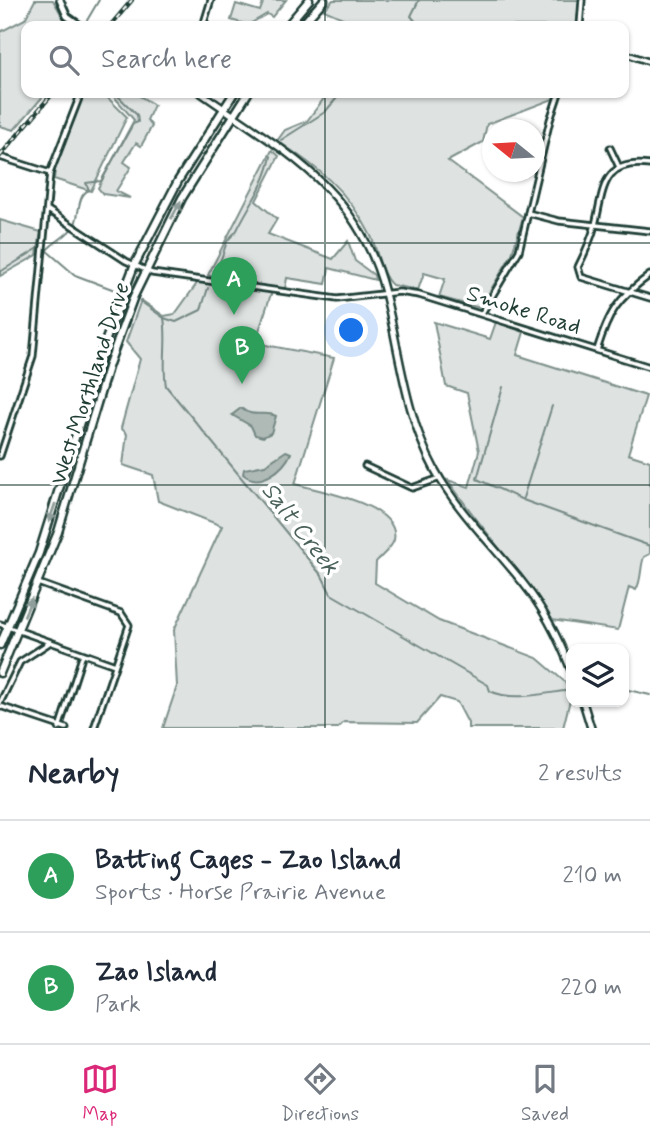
<!DOCTYPE html>
<html lang="en">
<head>
<meta charset="utf-8">
<style>
	body { margin:0; font-family:Mynerve,sans-serif; background:#f6f6f7; color:#1f2937 }
	.controls { position:absolute; right:21px; bottom:21px; display:grid; overflow:hidden; border-radius:14px; box-shadow:0 2px 5px #0004 }
	.controls button { width:63px; height:63px; display:grid; place-items:center; padding:0; border:0; border-bottom:2px solid #e0e1e3; background:#fff; color:#1f2937; font:35px sans-serif }
	.compass { position:absolute; left:482px; top:119px; width:63px; height:63px; border-radius:50%; background:#fff; box-shadow:0 2px 5px #0004; rotate:288deg }
	.you { position:absolute; left:352px; top:331px; width:24px; height:24px; margin:-18px; border:5px solid #fff; border-radius:50%; background:#1a73e8; box-shadow:0 0 0 10px #1a73e833 }
	.badge { display:grid; place-items:center; width:46px; height:46px; border-radius:50%; background:#db2777; color:#fff; font-size:23px; font-weight:700 }
	.pin { position:absolute; translate:-50% -58px; filter:drop-shadow(0 2px 4px #0008) }
	.pin::after { content:''; position:absolute; top:37px; width:24px; height:21px; background:inherit; clip-path:polygon(0 0,100% 0,50% 100%) }
	.list { margin:0; padding:0; list-style:none }
	h2 { display:flex; justify-content:space-between; align-items:center; height:91px; margin:0; padding:0 28px; font-size:30px }
	h2 small { font-size:23px; font-weight:400; color:#747a83 }
	.list li { display:grid; grid-template-columns:46px 1fr auto; gap:21px; align-items:center; box-sizing:border-box; height:112px; padding:0 28px; border-top:2px solid #e0e1e3 }
	.list b { display:block; font-size:26px; white-space:nowrap }
	.list p { margin:0; font-size:23px; white-space:nowrap; color:#747a83 }
	.list em { font-size:23px; font-style:normal; color:#747a83 }
	.icon { flex:none; width:38px; height:38px; fill:none; stroke:currentColor; stroke-width:2; stroke-linecap:round; stroke-linejoin:round }
	.map { position:relative; flex:none; width:650px; height:728px; overflow:hidden }
	.search { position:absolute; background:#fff; box-shadow:0 2px 5px #0004; left:21px; right:21px; top:21px; height:77px; display:flex; align-items:center; gap:18px; box-sizing:border-box; padding:0 24px; border-radius:14px; color:#747a83; font-size:26px }
	.sheet { height:315px; background:#fff }
	nav { display:flex; justify-content:space-around; align-items:center; box-sizing:border-box; height:98px; border-top:2px solid #e0e1e3; background:#fff; font-size:19px; color:#747a83 }
	nav a { display:grid; justify-items:center; gap:4px }
	nav .on { color:#db2777 }
	.map>svg:first-child { display:block }
	.green { fill:#dee3e2; stroke:#7e908b; stroke-width:2 }
	.water { fill:#afbab7; stroke:#758883; stroke-width:2 }
	.lines { fill:none; stroke-linecap:round; stroke-linejoin:round }
	.stream { stroke:#758883; stroke-width:2 }
	.minor-casing { stroke:#1f3d34; stroke-width:9 }
	.major-casing { stroke:#1f3d34; stroke-width:10 }
	.highway-casing { stroke:#1f3d34; stroke-width:11 }
	.minor { stroke:#fff; stroke-width:3.5 }
	.major { stroke:#fff; stroke-width:5 }
	.highway { stroke:#fff; stroke-width:6 }
	.rail-casing { stroke:#1f3d34; stroke-width:4.5 }
	.rail { stroke:#fff; stroke-width:2; stroke-dasharray:5; stroke-linecap:butt }
	.oneway { fill:#8f9e9a }
	.grid { fill:none; stroke:#1f3d34; stroke-width:2; stroke-opacity:0.55 }
	.labels { text-anchor:middle; stroke-width:7; stroke-linejoin:round; paint-order:stroke }
	.street-label { font-size:23px; fill:#1f3d34; stroke:#fff }
	.water-label { font-size:24px; font-style:italic; fill:#4a625b; stroke:#fff }
</style>
</head>
<body>
<div class="map">
<svg width="650" height="728" viewBox="0 0 650 728">
	<rect width="100%" height="100%" fill="#fff"/>
	<filter id="ink" filterUnits="userSpaceOnUse"><feTurbulence type="fractalNoise" baseFrequency=".0143" numOctaves="2"/><feDisplacementMap in="SourceGraphic" scale="14" xChannelSelector="R" yChannelSelector="G"/><feConvolveMatrix kernelMatrix="1 2 1 2 8 2 1 2 1" color-interpolation-filters="sRGB"/></filter>
	<g filter="url(#ink)">
		<g class="green">
			<polygon points="35,0 53,0 68,26 26,26 26,93 46,93 14,130 0,126 0,32 25,19"/>
			<polygon points="264,0 286,0 272,17 267,14 248,25 231,20 236,4 260,11"/>
			<polygon points="333,0 579,0 577,26 361,26 324,10"/>
			<polygon points="83,93 103,93 127,117 91,191 54,179 56,161"/>
			<polygon points="111,93 135,93 154,105 147,120 152,126 141,146 136,143 124,162 131,167 116,191 130,198 103,194 98,188 134,120"/>
			<path d="M328,93H556L553,99L487,124L483,142L448,161L523,217L512,254L480,308L439,297L445,279L424,273L418,290L392,285C381,276 377,249 371,236C349,192 317,166 277,141L285,130L307,121Z"/>
			<polygon points="272,150 279,156 256,201 277,219 268,234 333,259 348,241 355,261 374,275 375,280 329,268 326,284 287,278 285,289 216,279 208,275"/>
			<polygon points="0,220 41,232 37,255 0,276"/>
			<path d="M198,282L269,291L271,294L255,343L334,358L295,484C320,491 401,504 394,540C392,548 381,556 376,562L375,583L439,621L537,658L565,682L571,696L563,728H468V723L457,702L440,697L417,723L344,722L338,728H163L177,686L174,630L222,526L158,501L153,475L123,465L127,434L121,428L140,359L126,342L141,300L164,316L175,314Z"/>
			<path d="M434,322L490,339L496,322L524,332L517,355L646,396L628,454L650,461V554L644,557C640,567 642,580 636,590L629,587L618,630L552,620C520,570 480,528 448,480L469,487L479,451L467,393L446,386Z"/>
		</g>
		<g class="water">
			<path d="M241,408C253,419 264,410 276,416L271,433L263,437L255,435L251,426L232,415Z"/>
			<path d="M286,451L291,453C284,469 260,489 243,474L244,469L265,465Z"/>
		</g>
		<g class="lines">
			<g class="stream">
				<polyline points="86,22 99,0"/>
				<polyline points="412,26 416,22 411,16 419,0"/>
				<polyline points="281,140 325,112 341,93"/>
				<polyline points="46,250 75,275 120,292"/>
				<path d="M46,251C55,240 68,237 75,224C80,213 77,195 89,190L86,183L101,181L133,124L138,122L137,115L115,93"/>
				<polyline points="0,272 37,249"/>
				<path d="M212,278C220,266 222,255 227,242C229,237 234,235 237,230C249,205 266,184 271,156"/>
				<polyline points="127,295 130,297"/>
				<path d="M137,299L164,318C168,341 162,363 166,386L322,576L331,594L488,685L490,691C513,702 546,693 571,690"/>
				<polyline points="164,318 176,322 201,310 208,288"/>
				<polyline points="503,387 477,479 523,500 650,546"/>
				<polyline points="523,498 552,406"/>
				<polyline points="624,689 650,695"/>
			</g>
			<g class="minor-casing">
				<g id="minor">
					<polyline points="203,26 211,0"/>
					<polyline points="580,26 582,0"/>
					<polyline points="624,53 650,62"/>
					<polyline points="610,148 619,167"/>
					<polyline points="0,157 50,173"/>
					<path d="M650,165C602,159 604,188 595,225C591,240 585,253 578,267L581,277L650,298"/>
					<polyline points="48,210 126,261 152,273 337,299 399,292 419,295 650,367"/>
					<polyline points="528,213 559,221 650,231"/>
					<polyline points="482,313 519,251 550,120 559,93"/>
					<path d="M597,350C609,312 617,299 650,275"/>
					<polyline points="0,456 33,356 50,173 81,93"/>
					<polyline points="365,466 412,488 440,478"/>
					<polyline points="38,583 121,613 129,625 94,728"/>
					<polyline points="0,624 115,665"/>
					<polyline points="0,703 20,662 49,643"/>
					<polyline points="0,706 66,728"/>
					<polyline points="59,728 83,654"/>
				</g>
			</g>
			<g class="major-casing">
				<g id="major">
					<polyline points="60,0 67,16 81,26"/>
					<path d="M201,93C283,151 359,188 385,293C400,353 405,415 435,470C458,512 493,545 523,583C544,609 559,639 571,670"/>
					<polyline points="583,702 591,728"/>
				</g>
			</g>
			<g class="highway-casing">
				<g id="highway">
					<polyline points="287,26 309,0"/>
					<polyline points="301,26 324,0"/>
					<polyline points="0,645 39,553 105,342 134,266 178,181 234,93"/>
					<polyline points="0,673 58,532 109,364 134,296 182,198 248,93"/>
				</g>
			</g>
			<use href="#minor" class="minor"/>
			<use href="#major" class="major"/>
			<use href="#highway" class="highway"/>
			<g class="rail-casing">
				<g id="rail">
					<polyline points="110,26 132,0"/>
					<polyline points="0,156 53,93"/>
				</g>
			</g>
			<use href="#rail" class="rail"/>
		</g>
		<defs><path id="oneway-solid" d="M-6-.8H1V-3.2L6.5 0L1 3.2V.8H-6Z" transform="scale(1.75)"/></defs>
		<g class="oneway">
			<use href="#oneway-solid" transform="translate(176 210) rotate(-62)"/>
			<use href="#oneway-solid" transform="translate(52 513) rotate(109)"/>
			<use href="#oneway-solid" transform="translate(28 607) rotate(-67)"/>
		</g>
	</g>
	<path class="grid" d="M325,0V26M325,93V728M0,243H650M0,485H650"/>
	<g class="labels">
		<g class="street-label">
			<text transform="translate(524 309) rotate(17)" y="8">Smoke Road</text>
			<text transform="translate(89 383) rotate(-72)" y="8">West Morthland Drive</text>
		</g>
		<g class="water-label">
			<text transform="translate(301 528) rotate(52)" y="8">Salt Creek</text>
		</g>
	</g>
</svg>
<div class="controls">
<button><svg class="icon" aria-label="layers" viewBox="0 0 24 24"><path d="M12 4l9 5-9 5-9-5zM3 14l9 5 9-5"/></svg></button>
</div>
<svg class="compass" viewBox="-18 -18 36 36"><path d="M0-13l5 13h-10z" fill="#e53935"/><path d="M0 13l5-13h-10z" fill="#747a83"/></svg>
<div class="you"></div>
<div class="pin badge" style="left:234px;top:315px;background:#2e9e5b">A</div>
<div class="pin badge" style="left:242px;top:384px;background:#2e9e5b">B</div>
<div class="search"><svg class="icon" aria-label="search" viewBox="0 0 24 24"><circle cx="10" cy="10" r="6"/><path d="M15 15l6 6"/></svg>Search here</div>
</div>
<section class="sheet">
<h2>Nearby<small>2 results</small></h2>
<ul class="list">
<li><span class="badge" style="background:#2e9e5b">A</span><div><b>Batting Cages - Zao Island</b><p>Sports · Horse Prairie Avenue</p></div><em>210 m</em></li>
<li><span class="badge" style="background:#2e9e5b">B</span><div><b>Zao Island</b><p>Park</p></div><em>220 m</em></li>
</ul>
</section>
<nav>
<a class="on"><svg class="icon" aria-label="map" viewBox="0 0 24 24"><path d="M3 6l6-2 6 2 6-2v14l-6 2-6-2-6 2zM9 4v14M15 6v14"/></svg>Map</a>
<a><svg class="icon" aria-label="directions" viewBox="0 0 24 24"><path d="M12 3l9 9-9 9-9-9zM9 14v-3h6M13 9l2 2-2 2"/></svg>Directions</a>
<a><svg class="icon" aria-label="saved" viewBox="0 0 24 24"><path d="M7 4h10v16l-5-4-5 4z"/></svg>Saved</a>
</nav>
</body>
</html>
